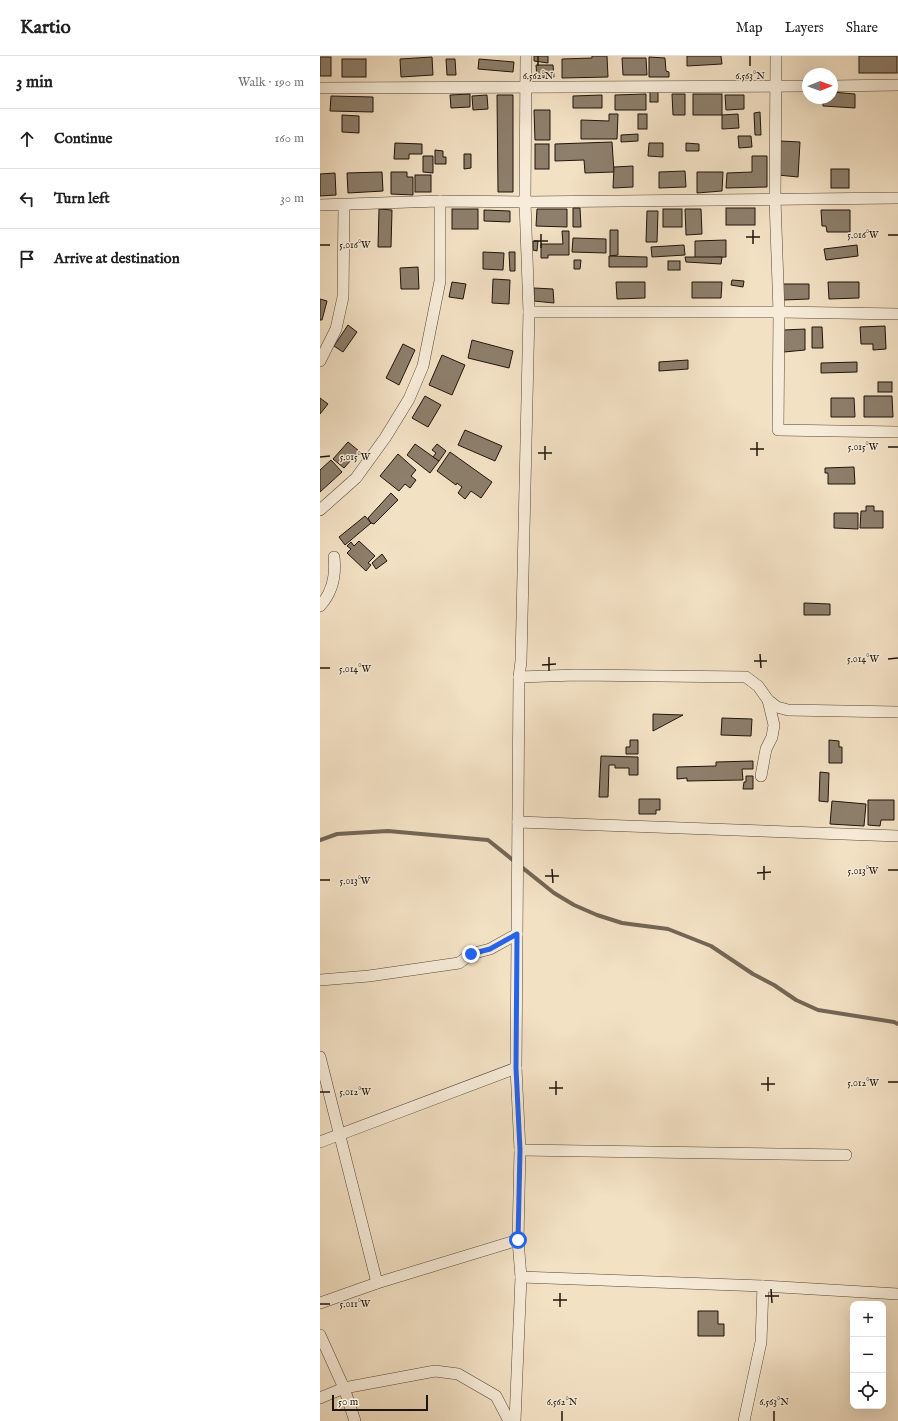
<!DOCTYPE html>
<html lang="en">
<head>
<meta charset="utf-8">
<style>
	body { margin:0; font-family:"IM FELL English",serif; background:#f2f2f2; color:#222 }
	.controls { position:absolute; right:12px; bottom:12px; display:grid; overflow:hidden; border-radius:8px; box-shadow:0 4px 16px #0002 }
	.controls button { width:36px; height:36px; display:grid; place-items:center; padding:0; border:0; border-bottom:1px solid #e0e0e0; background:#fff; color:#222; font:20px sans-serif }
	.compass { position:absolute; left:482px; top:12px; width:36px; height:36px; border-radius:50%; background:#fff; box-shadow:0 4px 16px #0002; rotate:89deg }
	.scale { position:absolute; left:12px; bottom:10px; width:96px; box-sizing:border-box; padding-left:4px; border:2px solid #1e150d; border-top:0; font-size:11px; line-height:14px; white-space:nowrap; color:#1e150d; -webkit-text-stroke:3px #f7ecd9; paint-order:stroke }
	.stop { position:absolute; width:12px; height:12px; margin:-9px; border:3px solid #2563eb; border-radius:50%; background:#fff }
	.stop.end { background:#2563eb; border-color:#fff; box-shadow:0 1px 4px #0008 }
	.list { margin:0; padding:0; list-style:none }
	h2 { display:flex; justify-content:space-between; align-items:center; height:52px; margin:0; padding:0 16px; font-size:17px }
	h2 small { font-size:13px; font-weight:400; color:#767676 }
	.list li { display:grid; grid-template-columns:26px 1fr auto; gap:12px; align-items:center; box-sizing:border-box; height:60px; padding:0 16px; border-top:1px solid #e0e0e0 }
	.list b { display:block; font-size:15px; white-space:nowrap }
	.list em { font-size:13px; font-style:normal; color:#767676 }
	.icon { flex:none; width:22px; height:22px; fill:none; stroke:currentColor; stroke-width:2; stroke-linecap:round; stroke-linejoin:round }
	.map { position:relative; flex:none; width:578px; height:1365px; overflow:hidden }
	header { display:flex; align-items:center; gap:24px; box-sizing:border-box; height:56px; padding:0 20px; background:#fff; border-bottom:1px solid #e0e0e0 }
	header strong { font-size:19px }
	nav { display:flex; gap:22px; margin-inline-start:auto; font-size:14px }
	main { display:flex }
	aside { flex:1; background:#fff }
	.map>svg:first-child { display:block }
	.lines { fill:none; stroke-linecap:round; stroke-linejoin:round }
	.stream { stroke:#736656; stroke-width:4 }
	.building { fill:#8d7f6c; stroke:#1e150d }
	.street-casing { stroke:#53483b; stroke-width:12 }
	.street { stroke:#f7ecd9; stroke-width:11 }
	.route { stroke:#2563eb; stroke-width:5 }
	.ticks { fill:none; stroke:#1e150d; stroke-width:1.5 }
	.ticks-label { font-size:10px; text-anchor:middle; fill:#1e150d; stroke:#f7ecd9; stroke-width:3; stroke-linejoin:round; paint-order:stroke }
</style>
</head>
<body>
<header>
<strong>Kartio</strong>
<nav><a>Map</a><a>Layers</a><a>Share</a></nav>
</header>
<main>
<aside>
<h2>3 min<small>Walk · 190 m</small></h2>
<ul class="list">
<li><svg class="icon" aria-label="ahead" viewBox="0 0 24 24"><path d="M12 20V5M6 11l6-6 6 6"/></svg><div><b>Continue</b></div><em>160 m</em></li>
<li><svg class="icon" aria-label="left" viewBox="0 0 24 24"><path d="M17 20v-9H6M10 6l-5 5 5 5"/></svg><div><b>Turn left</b></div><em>30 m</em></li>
<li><svg class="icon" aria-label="arrive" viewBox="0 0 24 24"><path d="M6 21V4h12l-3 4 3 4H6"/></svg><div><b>Arrive at destination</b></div></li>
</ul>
</aside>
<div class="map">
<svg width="578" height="1365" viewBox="0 0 578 1365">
	<rect width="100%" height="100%" fill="#f3e1c4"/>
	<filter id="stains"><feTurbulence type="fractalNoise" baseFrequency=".005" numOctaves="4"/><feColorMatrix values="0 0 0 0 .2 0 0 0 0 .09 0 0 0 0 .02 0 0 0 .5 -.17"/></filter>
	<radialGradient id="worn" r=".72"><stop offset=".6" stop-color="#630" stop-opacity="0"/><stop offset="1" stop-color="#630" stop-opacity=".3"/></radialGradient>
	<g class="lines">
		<polyline class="stream" points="0,784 17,778 68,775 168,784 234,837 254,849 277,859 302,867 348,873 391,890 433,918 454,929 476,944 498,954 574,966 578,968"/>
	</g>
	<g class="building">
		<polygon points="214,0 228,0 228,7 214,5"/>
		<polygon points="272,0 287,0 288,21 242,22 242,3 272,2"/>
		<polygon points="367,0 401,0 402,8 367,10"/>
		<rect x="539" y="0" width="38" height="17"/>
		<rect x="0" y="1" width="11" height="19"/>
		<polygon points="112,1 113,19 81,21 80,3"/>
		<polygon points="329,1 345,2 346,15 349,16 349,21 329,21"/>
		<polygon points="302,2 326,2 327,19 303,19"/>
		<rect x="22" y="3" width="24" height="18"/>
		<polygon points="126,3 135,3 136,19 127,19"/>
		<polygon points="159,3 194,6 193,16 158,13"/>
		<polygon points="216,9 233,9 234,21 217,22"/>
		<rect x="330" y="35" width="8" height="11"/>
		<polygon points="512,36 535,38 535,52 503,50 503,42 512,42"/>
		<polygon points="150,38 150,51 131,52 130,39"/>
		<polygon points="326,38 326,54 295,54 295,39"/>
		<polygon points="352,38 365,38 365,59 353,59"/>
		<rect x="373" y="38" width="29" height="21"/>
		<polygon points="167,39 168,53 153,54 152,40"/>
		<polygon points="177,39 193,39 193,136 178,136"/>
		<polygon points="282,39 282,52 253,52 253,40"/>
		<polygon points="405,39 424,39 424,53 406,54"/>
		<polygon points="11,40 53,41 53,56 10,55"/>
		<polygon points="214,54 230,54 230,84 215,84"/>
		<polygon points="440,56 441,79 435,79 434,57"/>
		<polygon points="289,58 298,58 297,83 261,83 261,64 289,65"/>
		<rect x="318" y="58" width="9" height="15"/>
		<polygon points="418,58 419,72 402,73 402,59"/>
		<polygon points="22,59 39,60 39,77 22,76"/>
		<polygon points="318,78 318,85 301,86 301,79"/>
		<polygon points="418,80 431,80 432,91 419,92"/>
		<polygon points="460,85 480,86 478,121 458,119"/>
		<polygon points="292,86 294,116 265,117 264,104 235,105 235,88"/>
		<polygon points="75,87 102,88 102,98 89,98 89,103 74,103"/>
		<polygon points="329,87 343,87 343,101 328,100"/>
		<polygon points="366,87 379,88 379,95 366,95"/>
		<rect x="215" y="88" width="14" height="25"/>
		<polygon points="115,94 123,95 123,101 126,101 126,108 115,108"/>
		<polygon points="144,98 151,98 151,112 144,113"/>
		<polygon points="103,100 113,100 113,117 103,116"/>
		<polygon points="432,100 447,100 447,131 406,132 407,117 432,116"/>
		<polygon points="313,110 313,131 293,132 294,111"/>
		<rect x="511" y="113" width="18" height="19"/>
		<polygon points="365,115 366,131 339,132 339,116"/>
		<polygon points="62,116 63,135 28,137 27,117"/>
		<polygon points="71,116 87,116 87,121 93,121 93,139 71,138"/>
		<polygon points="377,116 403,116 402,135 377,137"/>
		<polygon points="15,117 16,139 0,140 0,118"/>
		<rect x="95" y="119" width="16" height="17"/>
		<polygon points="253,152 260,152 261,171 253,171"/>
		<rect x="406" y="152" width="29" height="17"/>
		<polygon points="59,153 72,154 71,191 58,191"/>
		<rect x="132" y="153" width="26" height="20"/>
		<polygon points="217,153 247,153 247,171 216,170"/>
		<rect x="343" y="153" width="19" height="18"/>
		<polygon points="365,153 381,153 382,178 366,179"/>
		<polygon points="164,154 190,155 190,166 164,165"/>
		<polygon points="501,154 530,154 530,176 507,176 506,170 502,170"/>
		<polygon points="327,155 338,155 337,186 326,186"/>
		<polygon points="290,174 298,174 298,199 290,200"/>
		<polygon points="242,175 249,175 249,199 228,199 228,202 221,202 221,188 243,188"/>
		<polygon points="253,182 286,183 286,197 252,196"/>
		<polygon points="406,184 406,201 375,202 375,185"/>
		<polygon points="213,185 218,185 217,195 213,194"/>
		<polygon points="364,189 365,199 332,201 331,191"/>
		<polygon points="537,189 538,200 506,204 504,193"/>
		<polygon points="163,196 184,197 183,214 163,213"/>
		<polygon points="189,196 195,196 195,215 190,215"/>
		<polygon points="289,200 327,201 327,211 289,211"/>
		<polygon points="365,201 402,201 401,208 366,206"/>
		<polygon points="254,204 261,204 260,213 254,213"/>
		<rect x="348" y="205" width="12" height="9"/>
		<polygon points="98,211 99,233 81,233 80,212"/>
		<polygon points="173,223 190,224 189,248 172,247"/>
		<polygon points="412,224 424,225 423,231 411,229"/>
		<polygon points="132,226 146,228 143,243 129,241"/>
		<polygon points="296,226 325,226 325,242 297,243"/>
		<polygon points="372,226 402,226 401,242 372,242"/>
		<polygon points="508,226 539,226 539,242 509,243"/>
		<polygon points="463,228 489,228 489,243 463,244"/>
		<polygon points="214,232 233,233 234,247 214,245"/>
		<polygon points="0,243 7,245 2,264 0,264"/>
		<polygon points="28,269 37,276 23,296 14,290"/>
		<polygon points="565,270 566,293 553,294 553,288 541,288 540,271"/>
		<polygon points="492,271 502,271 503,292 492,292"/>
		<polygon points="485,273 485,294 464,296 464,274"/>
		<polygon points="152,284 193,295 189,312 148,302"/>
		<polygon points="83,288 95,294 79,329 66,322"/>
		<polygon points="122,299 145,309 132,339 109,329"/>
		<polygon points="368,304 368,313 339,315 339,306"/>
		<polygon points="537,306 537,316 501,317 501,307"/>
		<rect x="558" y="326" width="14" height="10"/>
		<polygon points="105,340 121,349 108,371 92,362"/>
		<polygon points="544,340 572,340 573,361 544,361"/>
		<polygon points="0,342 8,348 0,358"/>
		<polygon points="511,342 534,342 535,361 511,361"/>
		<polygon points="145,374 182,390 175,405 138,389"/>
		<polygon points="28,386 39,395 24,412 13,403"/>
		<polygon points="95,388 119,405 110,417 87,399"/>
		<polygon points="117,388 126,395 119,405 113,401 116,397 112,394"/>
		<polygon points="130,396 172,426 161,442 151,435 145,443 138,437 142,431 137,427 136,429 117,415"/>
		<polygon points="78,398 96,414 91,420 96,424 90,432 85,428 79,435 60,420"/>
		<polygon points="11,404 22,416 0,436 0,414"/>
		<polygon points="534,411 535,428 508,428 508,417 505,417 505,412"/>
		<polygon points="71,437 78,444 54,468 51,467 48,462"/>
		<polygon points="546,450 554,450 554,455 563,455 563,472 540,472 541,455 546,455"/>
		<polygon points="514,457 538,457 538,473 514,472"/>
		<polygon points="45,460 51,467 25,489 19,481"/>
		<polygon points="39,485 55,500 48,507 51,509 46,515 27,497 31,493 27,490 31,486 34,490"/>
		<polygon points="62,498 67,505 56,513 52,507"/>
		<polygon points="484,547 510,548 510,559 484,559"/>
		<polygon points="333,658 363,659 333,675"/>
		<polygon points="402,662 432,663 431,680 401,679"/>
		<polygon points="310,684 318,684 318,698 306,698 306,691 310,691"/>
		<polygon points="509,684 519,685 519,691 522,691 522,707 509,707"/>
		<polygon points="281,700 318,701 318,719 309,719 309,712 295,712 295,709 289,709 288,741 279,741"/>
		<polygon points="433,705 433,713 422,713 423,724 367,725 367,722 357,723 357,711 396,710 396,706"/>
		<polygon points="500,716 509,717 508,746 499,745"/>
		<polygon points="426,720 433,720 433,733 423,733 424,726 426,726"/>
		<polygon points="319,743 340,743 340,754 336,754 336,758 319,758"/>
		<polygon points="548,744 574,744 574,764 561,764 560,770 548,769"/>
		<polygon points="512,745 546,748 544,770 510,768"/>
		<polygon points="378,1255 398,1255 398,1268 404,1268 404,1280 378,1280"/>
	</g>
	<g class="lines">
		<g class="street-casing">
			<g id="street">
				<polyline points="456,0 455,144 459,256 458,374 578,376"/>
				<polyline points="512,30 578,29"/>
				<polyline points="0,32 488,30"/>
				<polyline points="0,149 120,145 205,146 578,142"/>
				<polyline points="209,256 459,256 578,258"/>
				<polyline points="0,305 16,273 23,241 24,149"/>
				<polyline points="0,454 36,422 65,382 89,343 103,310 120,225 120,145"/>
				<path d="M0,550C13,536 16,519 14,501"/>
				<polyline points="199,621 256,619 426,621 438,630 448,644 457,651 468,654 578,656"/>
				<polyline points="441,720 446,693 452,681 454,669 448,644"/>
				<polyline points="198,766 578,780"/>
				<polyline points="0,924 49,920 139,907 151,898 170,893 197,878"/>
				<polyline points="0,1001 57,1227"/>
				<polyline points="0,1086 196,1012"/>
				<polyline points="200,1094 526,1099"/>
				<polyline points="201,1221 443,1230 578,1238"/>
				<polyline points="0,1247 57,1227 198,1184"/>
				<polyline points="0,1279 24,1332 35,1365"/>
				<polyline points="0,1342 24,1332 115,1315 138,1318 176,1340 189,1365"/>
				<polyline points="195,1365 201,1221 198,1184 200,1094 196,1012 199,621 201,605 209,256 205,146 206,0"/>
				<polyline points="424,1365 441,1286 443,1230"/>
			</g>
		</g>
		<use href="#street" class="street"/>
	</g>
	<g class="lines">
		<polyline class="route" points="151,898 170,893 197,878 196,1012 200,1094 198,1184"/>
	</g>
	<path class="ticks" d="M218,0V10M430,0V10M433,174V188M221,178V192M568,179H578M426,181H440M214,185H228M0,189H10M437,386V400M225,390V404M568,391H578M430,393H444M218,397H232M0,401L10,400M440,598L441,612M229,601V615M568,603L578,602M434,605H447M222,609L236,608M0,612H10M444,810V824M232,813L233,827M568,814H578M437,817L451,816M225,820H239M0,824H10M448,1021V1035M236,1025V1039M568,1026H578M441,1028H455M229,1032H243M0,1036H10M451,1233L452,1247M240,1237V1251M445,1240H459M233,1244H247M0,1248H10M242,1355V1365M454,1355V1365"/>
	<g class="ticks-label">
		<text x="218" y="23">6.562°N</text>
		<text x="430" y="23">6.563°N</text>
		<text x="543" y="182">5.016°W</text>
		<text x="35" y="192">5.016°W</text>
		<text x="543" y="394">5.015°W</text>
		<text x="35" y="404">5.015°W</text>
		<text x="543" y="606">5.014°W</text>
		<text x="35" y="616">5.014°W</text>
		<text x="543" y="818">5.013°W</text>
		<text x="35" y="828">5.013°W</text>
		<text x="543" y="1030">5.012°W</text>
		<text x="35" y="1039">5.012°W</text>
		<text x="35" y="1251">5.011°W</text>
		<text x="242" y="1349">6.562°N</text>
		<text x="454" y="1349">6.563°N</text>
	</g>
	<rect width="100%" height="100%" filter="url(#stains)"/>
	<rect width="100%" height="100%" fill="url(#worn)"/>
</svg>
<div class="controls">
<button>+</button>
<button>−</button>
<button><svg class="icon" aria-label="locate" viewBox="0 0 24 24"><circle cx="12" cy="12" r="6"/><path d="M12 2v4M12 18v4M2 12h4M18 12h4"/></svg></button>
</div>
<svg class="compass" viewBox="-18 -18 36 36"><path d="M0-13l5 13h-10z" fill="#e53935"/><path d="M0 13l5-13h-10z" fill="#767676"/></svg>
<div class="scale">50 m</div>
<div class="stop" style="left:198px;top:1184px"></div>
<div class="stop end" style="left:151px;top:898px"></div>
</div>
</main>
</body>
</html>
